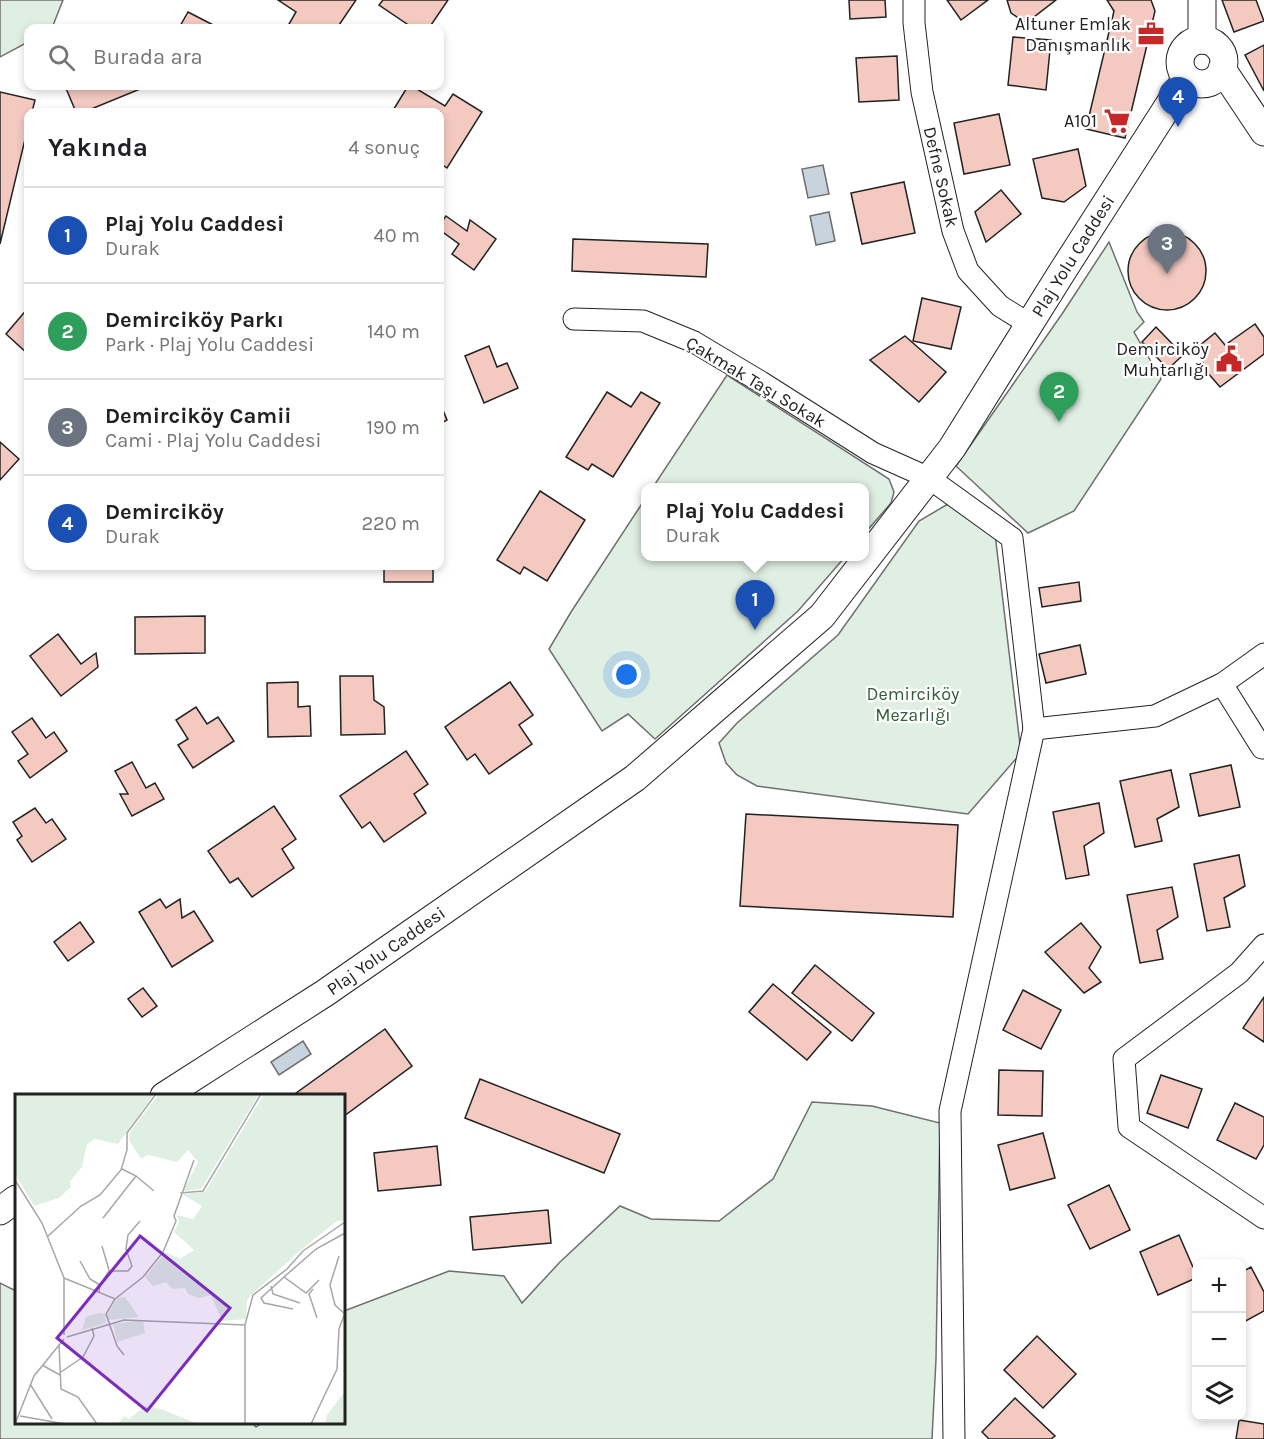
<!DOCTYPE html>
<html lang="tr">
<head>
<meta charset="utf-8">
<style>
	body { margin:0; font-family:Karla,sans-serif; background:#f6f6f6; color:#202124 }
	.controls { position:absolute; right:18px; bottom:18px; display:grid; overflow:hidden; border-radius:12px; box-shadow:0 3px 9px #0003 }
	.controls button { width:54px; height:54px; display:grid; place-items:center; padding:0; border:0; border-bottom:2px solid #e0e0e0; background:#fff; color:#202124; font:30px sans-serif }
	.you { position:absolute; left:627px; top:675px; width:21px; height:21px; margin:-15px; border:4px solid #fff; border-radius:50%; background:#1a73e8; box-shadow:0 0 0 9px #1a73e833 }
	.badge { display:grid; place-items:center; width:39px; height:39px; border-radius:50%; background:#c62828; color:#fff; font-size:20px; font-weight:700 }
	.pin { position:absolute; translate:-50% -50px; filter:drop-shadow(0 2px 3px #0008) }
	.pin::after { content:''; position:absolute; top:32px; width:21px; height:18px; background:inherit; clip-path:polygon(0 0,100% 0,50% 100%) }
	.popup { position:absolute; left:641px; top:483px; width:228px; height:78px; box-sizing:border-box; display:grid; place-content:center; border-radius:12px; background:#fff; filter:drop-shadow(0 2px 4px #0005); font-size:20px; white-space:nowrap; color:#757577 }
	.popup b { font-size:22px; color:#202124 }
	.popup::after { content:''; position:absolute; left:50%; top:100%; margin-left:-12px; border:12px solid transparent; border-top-color:#fff }
	.list { margin:0; padding:0; list-style:none }
	h2 { display:flex; justify-content:space-between; align-items:center; height:78px; margin:0; padding:0 24px; font-size:26px }
	h2 small { font-size:20px; font-weight:400; color:#757577 }
	.list li { display:grid; grid-template-columns:39px 1fr auto; gap:18px; align-items:center; box-sizing:border-box; height:96px; padding:0 24px; border-top:2px solid #e0e0e0 }
	.list b { display:block; font-size:22px; white-space:nowrap }
	.list p { margin:0; font-size:20px; white-space:nowrap; color:#757577 }
	.list em { font-size:20px; font-style:normal; color:#757577 }
	.icon { flex:none; width:33px; height:33px; fill:none; stroke:currentColor; stroke-width:2; stroke-linecap:round; stroke-linejoin:round }
	.map { position:relative; flex:none; width:1264px; height:1439px; overflow:hidden }
	.search { position:absolute; background:#fff; box-shadow:0 3px 9px #0003; left:24px; top:24px; width:420px; height:66px; display:flex; align-items:center; gap:15px; box-sizing:border-box; padding:0 21px; border-radius:12px; color:#757577; font-size:22px }
	.panel { position:absolute; background:#fff; box-shadow:0 3px 9px #0003; left:24px; top:108px; width:420px; height:462px; border-radius:12px }
	.map>svg:first-child { display:block }
	.green { fill:#e0efe3; stroke:#6f6f6f; stroke-width:1.5 }
	.water { fill:#c7d3dd; stroke:#6f6f6f; stroke-width:1.5 }
	.building { fill:#f3c9c0; stroke:#222; stroke-width:1.5 }
	.lines { fill:none; stroke-linecap:round; stroke-linejoin:round }
	.minor-casing { stroke:#222; stroke-width:23 }
	.tertiary-casing { stroke:#222; stroke-width:29 }
	.minor { stroke:#fff; stroke-width:21 }
	.tertiary { stroke:#fff; stroke-width:27 }
	.labels { text-anchor:middle; stroke-width:4.5; stroke-linejoin:round; paint-order:stroke }
	.poi-label { font-size:18px; fill:#222; stroke:#fff; text-anchor:end }
	.street-label { font-size:18px; fill:#222; stroke:#fff }
	.park-label { font-size:18px; fill:#2f5e38; stroke:#fff }
	.inset-road { fill:none; stroke:#a7a7a7; stroke-width:1.5 }
	.view { fill:#7b2cbf; fill-opacity:0.15; stroke:#7b2cbf; stroke-width:3 }
	.inset-edge { fill:none; stroke:#222; stroke-width:3 }
</style>
</head>
<body>
<div class="map">
<svg width="1264" height="1439" viewBox="0 0 1264 1439">
	<rect width="100%" height="100%" fill="#fff"/>
	<g class="green">
		<polygon points="0,0 63,0 52,28 28,28 28,42 0,57"/>
		<polygon points="1109,242 1137,312 1144,322 1134,332 1161,379 1074,511 1028,533 956,466 1062,314"/>
		<polygon points="727,375 889,479 894,492 891,503 865,533 864,488 653,487"/>
		<polygon points="645,499 646,556 845,557 798,611 655,739 628,714 602,731 549,649 571,612"/>
		<polygon points="948,504 995,534 1021,753 968,814 757,786 737,775 726,763 719,743 737,723 838,635 919,521"/>
		<polygon points="812,1102 872,1106 940,1123 936,1359 932,1439 0,1439 0,1283 16,1291 16,1422 251,1422 256,1427 262,1423 344,1422 344,1311 449,1271 504,1276 522,1303 560,1262 620,1206 651,1219 719,1221 773,1179"/>
	</g>
	<g class="water">
		<polygon points="823,165 829,194 808,198 802,169"/>
		<polygon points="829,212 835,241 816,245 810,216"/>
		<polygon points="303,1041 311,1054 279,1075 271,1062"/>
	</g>
	<g class="building">
		<polygon points="278,0 356,0 337,28 296,28 289,24 296,12"/>
		<polygon points="383,0 448,0 429,28 413,28 379,5"/>
		<polygon points="849,0 885,0 886,17 850,19"/>
		<polygon points="947,0 988,0 961,20"/>
		<polygon points="1007,0 1056,0 1026,23 1011,13"/>
		<polygon points="1107,0 1151,0 1155,11 1125,138 1086,129 1114,11"/>
		<polygon points="1222,0 1256,0 1264,21 1234,32"/>
		<polygon points="188,12 219,28 179,28"/>
		<polygon points="1013,37 1051,40 1046,90 1008,85"/>
		<polygon points="1264,45 1264,91 1245,55"/>
		<polygon points="897,56 899,100 859,102 856,58"/>
		<polygon points="65,86 144,86 145,87 84,112 76,112"/>
		<polygon points="408,86 412,86 445,106 453,94 482,112 447,168 440,163 440,112 392,112"/>
		<polygon points="0,92 35,100 32,112 28,112 28,127 0,244"/>
		<polygon points="999,114 1010,165 964,174 954,123"/>
		<polygon points="1078,149 1086,186 1064,202 1042,198 1033,159"/>
		<polygon points="904,182 915,233 862,244 851,193"/>
		<polygon points="1001,190 1021,214 986,242 975,212"/>
		<polygon points="446,216 467,231 470,220 496,239 474,270 452,254 459,244 440,230 440,224"/>
		<circle cx="1167" cy="271" r="39"/>
		<polygon points="573,239 708,244 706,277 572,271"/>
		<polygon points="922,298 961,307 951,349 913,341"/>
		<polygon points="28,308 28,354 6,334"/>
		<polygon points="1255,324 1264,337 1264,354 1220,387 1201,365 1203,363 1194,350 1215,333 1225,345"/>
		<polygon points="1156,327 1183,355 1168,369 1142,342"/>
		<polygon points="905,336 946,372 919,402 870,360"/>
		<polygon points="489,346 497,367 507,363 518,388 484,403 465,356"/>
		<polygon points="607,392 631,407 641,392 660,403 613,477 592,464 588,470 566,457"/>
		<polygon points="440,403 447,420 440,424"/>
		<polygon points="0,442 19,459 0,480"/>
		<polygon points="540,491 585,520 547,581 524,567 520,574 497,560"/>
		<rect x="384" y="566" width="49" height="16"/>
		<polygon points="1079,582 1081,601 1042,607 1039,588"/>
		<polygon points="205,616 205,653 135,654 135,617"/>
		<polygon points="58,634 81,664 96,653 98,667 61,696 30,656"/>
		<polygon points="1080,645 1086,674 1046,683 1039,654"/>
		<polygon points="340,676 373,676 374,700 384,707 385,734 341,735"/>
		<polygon points="298,682 298,707 310,706 311,736 268,737 267,683"/>
		<polygon points="510,682 533,715 519,725 532,744 489,774 475,754 467,760 445,727"/>
		<polygon points="196,707 207,724 218,717 234,741 193,768 178,745 188,739 176,720"/>
		<polygon points="32,718 46,738 54,732 67,751 30,778 18,761 28,754 12,732"/>
		<polygon points="406,751 428,784 414,794 426,813 384,842 370,822 362,828 340,796"/>
		<polygon points="132,762 146,788 155,783 164,799 132,816 120,794 128,794 115,771"/>
		<polygon points="1231,765 1240,807 1199,816 1190,774"/>
		<polygon points="1171,770 1179,807 1157,819 1162,841 1135,847 1120,781"/>
		<polygon points="1099,803 1104,833 1084,846 1089,875 1066,879 1053,812"/>
		<polygon points="274,806 296,839 282,849 294,868 252,897 238,878 230,883 208,851"/>
		<polygon points="35,808 46,823 52,819 66,839 32,862 17,840 22,836 13,822"/>
		<polygon points="746,814 958,825 953,917 740,906"/>
		<polygon points="1239,855 1245,886 1224,898 1230,927 1207,931 1194,864"/>
		<polygon points="1172,887 1178,917 1157,930 1163,959 1140,963 1127,895"/>
		<polygon points="160,899 166,908 180,899 182,918 194,911 213,941 172,967 139,912"/>
		<polygon points="80,922 94,942 68,961 54,942"/>
		<polygon points="1081,923 1101,947 1089,968 1101,982 1084,993 1045,952"/>
		<polygon points="815,965 874,1013 852,1041 792,993"/>
		<polygon points="773,984 831,1032 807,1060 749,1012"/>
		<polygon points="143,988 157,1006 142,1017 128,999"/>
		<polygon points="1023,990 1061,1010 1041,1049 1003,1030"/>
		<polygon points="1264,997 1264,1042 1243,1028"/>
		<polygon points="385,1029 412,1066 344,1116 344,1096 292,1096"/>
		<polygon points="999,1070 1043,1071 1042,1116 998,1115"/>
		<polygon points="1161,1075 1202,1089 1188,1128 1147,1113"/>
		<polygon points="480,1079 620,1134 604,1173 465,1118"/>
		<polygon points="1235,1103 1264,1117 1264,1145 1256,1159 1217,1140"/>
		<polygon points="1043,1133 1055,1178 1010,1190 998,1145"/>
		<polygon points="437,1146 441,1185 378,1191 374,1153"/>
		<polygon points="1109,1185 1130,1230 1090,1249 1068,1205"/>
		<polygon points="548,1210 551,1243 473,1250 470,1217"/>
		<polygon points="1179,1235 1196,1274 1196,1278 1158,1295 1140,1252"/>
		<polygon points="1251,1267 1264,1292 1264,1311 1242,1323 1242,1272"/>
		<polygon points="1037,1336 1076,1374 1043,1408 1004,1370"/>
		<polygon points="1015,1398 1055,1436 1051,1439 989,1439 982,1432"/>
		<polygon points="1239,1420 1264,1424 1264,1439 1236,1439"/>
	</g>
	<g class="lines">
		<g class="minor-casing">
			<g id="minor">
				<polyline points="914,0 914,23 922,92 953,231 968,271 1000,306 1029,324"/>
				<polyline points="574,319 643,321 694,342 761,382 873,453 929,478 1012,538 1034,729"/>
				<polyline points="1222,684 1262,748 1264,748"/>
				<polyline points="1264,945 1239,973 1124,1059 1129,1127 1264,1218"/>
				<polyline points="954,1439 950,1111 1034,729 1155,716 1222,684 1264,654"/>
			</g>
		</g>
		<g class="tertiary-casing">
			<g id="tertiary">
				<polyline points="1202,40 1202,0"/>
				<circle cx="1202" cy="62" r="22"/>
				<polyline points="1222,69 1264,132"/>
				<polyline points="164,1096 325,993 635,778 822,616 952,448 1062,272 1186,78"/>
				<polyline points="0,1211 16,1199"/>
			</g>
		</g>
		<use href="#minor" class="minor"/>
		<use href="#tertiary" class="tertiary"/>
	</g>
	<defs>
		<g id="office-bare" transform="scale(2.07)"><path d="M-6-3h4V-5.5h4V-3h4V5H-6ZM-1-4.5V-3h2v-1.5ZM-6 0V1H6V0Z" fill="#c62828" stroke="#fff" stroke-width="2.5" paint-order="stroke"/></g>
		<g id="supermarket-bare" transform="scale(2.07)"><path d="M-6-5.5h2.5l.6 2H6L4.5 2H-2.5L-4.4-4H-6ZM-1.5 3.2a1.3 1.3 0 1 0 .1 0ZM3 3.2a1.3 1.3 0 1 0 .1 0Z" fill="#c62828" stroke="#fff" stroke-width="2.5" paint-order="stroke"/></g>
		<g id="civic-bare" transform="scale(2.07)"><path d="M-.6-6.5H3V-4.5H.6V-3L4-1V1h2V6H-6V1h2V-1L-.6-3ZM-1.2 2.5V6h2.4V2.5Z" fill="#c62828" stroke="#fff" stroke-width="2.5" paint-order="stroke"/></g>
	</defs>
	<g fill-rule="evenodd">
		<use href="#office-bare" x="1151" y="34"/>
		<use href="#supermarket-bare" x="1117" y="121"/>
		<use href="#civic-bare" x="1229" y="359"/>
	</g>
	<g class="labels">
		<g class="poi-label">
			<text x="1131" y="30">Altuner Emlak<tspan x="1131" dy="21">Danışmanlık</tspan></text>
			<text x="1097" y="127">A101</text>
			<text x="1209" y="355">Demirciköy<tspan x="1209" dy="21">Muhtarlığı</tspan></text>
		</g>
		<g class="street-label">
			<text transform="translate(941 177) rotate(77)" y="6">Defne Sokak</text>
			<text transform="translate(1073 256) rotate(-58)" y="6">Plaj Yolu Caddesi</text>
			<text transform="translate(756 382) rotate(31)" y="6">Çakmak Taşı Sokak</text>
			<text transform="translate(386 951) rotate(-35)" y="6">Plaj Yolu Caddesi</text>
		</g>
		<g class="park-label">
			<text x="913" y="700">Demirciköy<tspan x="913" dy="21">Mezarlığı</tspan></text>
		</g>
	</g>
	<g transform="translate(15 1094)">
		<rect width="330" height="330" fill="#fff"/>
		<path d="M0,0H139L103,50L80,45L72,50L67,73L55,87L56,93L44,104L19,112L0,80ZM144,0H244L186,95L168,97L183,68L173,56L162,68L133,61L126,65L114,46L115,38ZM249,0H330V126L322,127L288,154L236,201L232,207L231,225L207,227L196,201L184,204L173,200L170,194L157,195L151,188L138,192L130,183L151,158L165,165L179,156L159,138L164,128L161,121L178,125L187,112L167,100L190,98ZM110,203L124,223L93,226L92,221L103,204ZM85,219L90,220L91,229L67,236L71,223ZM128,226L130,239L102,248L98,230ZM330,297V330H310L312,321ZM130,312L146,315L183,330H103L109,322L114,325Z" fill="#e0efe3"/>
		<path class="inset-road" d="M121,82L139,97M0,86L27,129L49,184V241M165,99L188,97L246,0M88,124L121,82L107,75M32,143L66,112L85,101L106,76L112,56V39L141,0M87,152L94,176M324,162L315,191L320,211L330,220M65,167L75,185L85,191L84,198M269,183L246,204L249,209L278,215M49,184L100,205L128,183L148,158L161,127L159,122L179,66M304,186L291,199L269,183L301,155L330,139M85,191L94,177H113L117,172L111,155L113,141L125,127M256,192L258,200L285,209M298,195L294,200L302,224M100,205L91,220L102,252L109,261M52,243L109,226L230,231L238,201L272,175L288,157L330,128M44,250L46,295L63,303L82,330M27,271L45,281M46,278L68,263L79,242L77,234M15,290L37,325M5,322L50,330M0,330L19,282L49,245M230,330V231M296,330L322,275L324,235L330,219"/>
		<path class="view" d="M125,142L215,214L132,317L42,244Z"/>
		<rect width="330" height="330" class="inset-edge"/>
	</g>
</svg>
<div class="controls">
<button>+</button>
<button>−</button>
<button><svg class="icon" aria-label="layers" viewBox="0 0 24 24"><path d="M12 4l9 5-9 5-9-5zM3 14l9 5 9-5"/></svg></button>
</div>
<div class="you"></div>
<div class="pin badge" style="left:755px;top:630px;background:#1a4fb4">1</div>
<div class="popup"><b>Plaj Yolu Caddesi</b>Durak</div>
<div class="pin badge" style="left:1059px;top:422px;background:#2e9e5b">2</div>
<div class="pin badge" style="left:1167px;top:274px;background:#6b7280">3</div>
<div class="pin badge" style="left:1178px;top:127px;background:#1a4fb4">4</div>
<div class="search"><svg class="icon" aria-label="search" viewBox="0 0 24 24"><circle cx="10" cy="10" r="6"/><path d="M15 15l6 6"/></svg>Burada ara</div>
<section class="panel">
<h2>Yakında<small>4 sonuç</small></h2>
<ul class="list">
<li><span class="badge" style="background:#1a4fb4">1</span><div><b>Plaj Yolu Caddesi</b><p>Durak</p></div><em>40 m</em></li>
<li><span class="badge" style="background:#2e9e5b">2</span><div><b>Demirciköy Parkı</b><p>Park · Plaj Yolu Caddesi</p></div><em>140 m</em></li>
<li><span class="badge" style="background:#6b7280">3</span><div><b>Demirciköy Camii</b><p>Cami · Plaj Yolu Caddesi</p></div><em>190 m</em></li>
<li><span class="badge" style="background:#1a4fb4">4</span><div><b>Demirciköy</b><p>Durak</p></div><em>220 m</em></li>
</ul>
</section>
</div>
</body>
</html>
